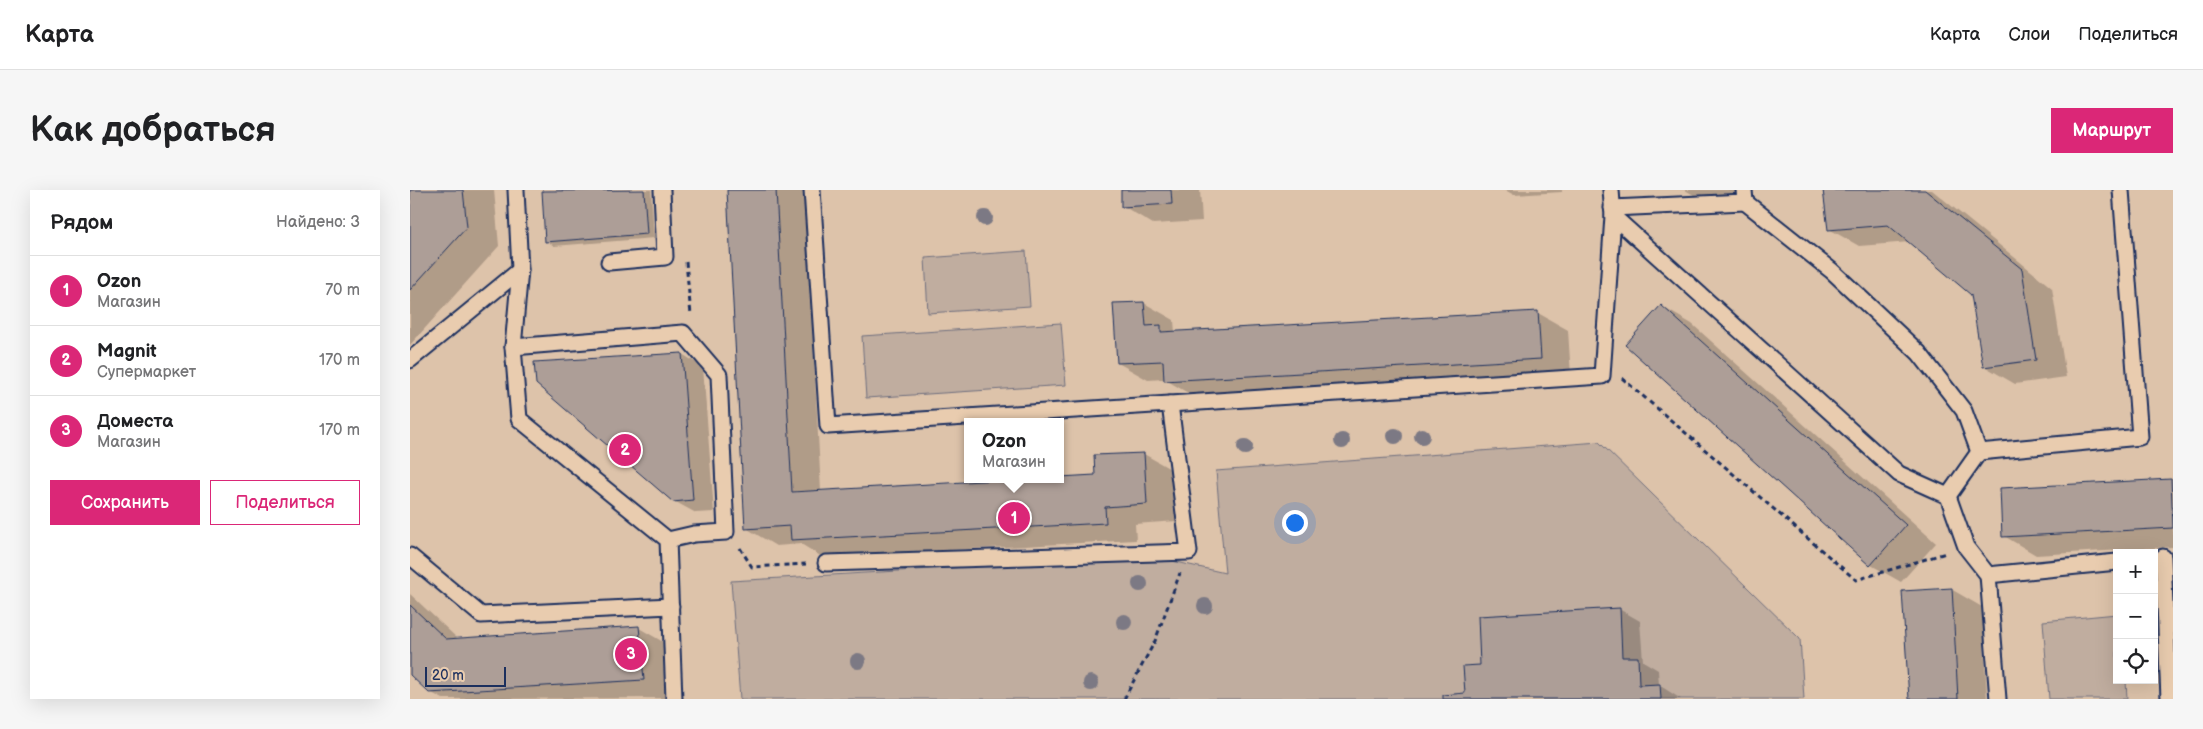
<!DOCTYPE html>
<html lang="ru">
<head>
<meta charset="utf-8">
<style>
	body { margin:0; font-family:"Balsamiq Sans",sans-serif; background:#f6f6f6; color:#202124 }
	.controls { position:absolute; right:15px; bottom:15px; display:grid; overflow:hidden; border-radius:0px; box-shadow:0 5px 20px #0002 }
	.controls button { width:45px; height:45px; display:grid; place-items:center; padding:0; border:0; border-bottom:1px solid #e0e0e0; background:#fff; color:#202124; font:25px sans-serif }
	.scale { position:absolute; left:15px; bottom:12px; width:81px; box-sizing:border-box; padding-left:5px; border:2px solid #1b2f5e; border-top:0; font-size:14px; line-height:18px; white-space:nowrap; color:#1b2f5e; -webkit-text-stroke:4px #e9ccaf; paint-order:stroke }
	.you { position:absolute; left:884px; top:332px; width:18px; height:18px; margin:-12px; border:4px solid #fff; border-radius:50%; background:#1a73e8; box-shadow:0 0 0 8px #1a73e833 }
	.badge { display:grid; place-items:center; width:32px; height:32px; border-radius:50%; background:#db2777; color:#fff; font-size:16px; font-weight:700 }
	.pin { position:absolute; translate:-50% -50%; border:2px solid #fff; box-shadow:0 1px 5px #0006 }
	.popup { position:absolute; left:554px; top:228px; width:100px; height:65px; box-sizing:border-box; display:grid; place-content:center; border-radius:0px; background:#fff; filter:drop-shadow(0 1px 4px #0005); font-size:16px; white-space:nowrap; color:#757577 }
	.popup b { font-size:19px; color:#202124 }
	.popup::after { content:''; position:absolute; left:50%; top:100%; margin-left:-10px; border:10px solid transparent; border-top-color:#fff }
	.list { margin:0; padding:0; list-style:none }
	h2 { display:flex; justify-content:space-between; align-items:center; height:65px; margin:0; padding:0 20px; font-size:21px }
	h2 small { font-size:16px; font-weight:400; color:#757577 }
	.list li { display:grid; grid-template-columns:32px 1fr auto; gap:15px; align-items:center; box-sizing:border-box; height:70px; padding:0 20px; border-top:1px solid #e0e0e0 }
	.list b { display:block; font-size:19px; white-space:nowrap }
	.list p { margin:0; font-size:16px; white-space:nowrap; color:#757577 }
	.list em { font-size:16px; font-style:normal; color:#757577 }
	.actions { display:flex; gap:10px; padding:15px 20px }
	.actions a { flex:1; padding:11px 0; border:1px solid #db2777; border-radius:0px; text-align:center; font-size:18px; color:#db2777 }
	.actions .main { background:#db2777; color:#fff }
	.icon { flex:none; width:28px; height:28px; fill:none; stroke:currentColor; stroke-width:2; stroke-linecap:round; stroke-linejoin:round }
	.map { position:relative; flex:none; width:1763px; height:509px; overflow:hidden; border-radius:0px }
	header { display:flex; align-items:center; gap:30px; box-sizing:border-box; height:70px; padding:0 25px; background:#fff; border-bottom:1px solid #e0e0e0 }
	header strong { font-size:24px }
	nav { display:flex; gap:28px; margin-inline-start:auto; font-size:18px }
	.intro { display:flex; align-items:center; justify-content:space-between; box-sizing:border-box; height:120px; padding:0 30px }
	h1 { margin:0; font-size:35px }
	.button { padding:12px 22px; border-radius:0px; background:#db2777; color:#fff; font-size:18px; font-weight:700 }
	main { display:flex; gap:30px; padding:0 30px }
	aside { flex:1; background:#fff; border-radius:0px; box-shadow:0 5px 20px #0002 }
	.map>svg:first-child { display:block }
	.green { fill:#c0ad9f; stroke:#6e6e7e }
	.shadow { fill:#0003 }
	.building { fill:#ad9e97; stroke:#1b2f5e }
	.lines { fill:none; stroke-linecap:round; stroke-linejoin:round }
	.service-casing { stroke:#1b2f5e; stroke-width:19 }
	.path { stroke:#1b2f5e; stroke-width:3; stroke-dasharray:5 4; stroke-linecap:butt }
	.service { stroke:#e9ccaf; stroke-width:15 }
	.tree { fill:#7c7984 }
</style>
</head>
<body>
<header>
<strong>Карта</strong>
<nav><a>Карта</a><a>Слои</a><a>Поделиться</a></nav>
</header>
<div class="intro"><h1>Как добраться</h1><a class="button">Маршрут</a></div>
<main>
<aside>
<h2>Рядом<small>Найдено: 3</small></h2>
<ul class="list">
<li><span class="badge">1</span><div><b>Ozon</b><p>Магазин</p></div><em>70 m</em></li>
<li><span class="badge">2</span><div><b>Magnit</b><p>Супермаркет</p></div><em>170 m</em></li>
<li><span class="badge">3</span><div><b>Доместа</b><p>Магазин</p></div><em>170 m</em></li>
</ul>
<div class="actions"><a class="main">Сохранить</a><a>Поделиться</a></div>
</aside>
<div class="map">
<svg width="1763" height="509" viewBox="0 0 1763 509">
	<rect width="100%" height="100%" fill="#ddc3aa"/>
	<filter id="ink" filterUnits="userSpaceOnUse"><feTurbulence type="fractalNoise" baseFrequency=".02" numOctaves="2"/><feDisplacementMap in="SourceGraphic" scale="10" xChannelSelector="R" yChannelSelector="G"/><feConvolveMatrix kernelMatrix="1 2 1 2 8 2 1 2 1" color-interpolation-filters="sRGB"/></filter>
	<g filter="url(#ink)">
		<g class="green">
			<polygon points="616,61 620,116 518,123 515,68"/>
			<polygon points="651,133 656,195 456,208 452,146"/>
			<polygon points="1189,252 1390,449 1394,509 330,509 321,391 740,366 815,383 806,281"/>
			<polygon points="1707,424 1707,490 1716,490 1717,509 1639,509 1633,431"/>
		</g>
		<g class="shadow">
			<polygon points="0,0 84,0 89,56 0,155"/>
			<polygon points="158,0 241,0 244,48 144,56 137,51 133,2"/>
			<polygon points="318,0 395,0 411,301 686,286 685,266 734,264 764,281 767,331 725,334 726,350 412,367 391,354 366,356 336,338"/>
			<polygon points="712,0 790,0 792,31 743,34 713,16"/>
			<polygon points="1095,0 1152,0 1152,2 1104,5"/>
			<polygon points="1275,0 1338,0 1338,5 1289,8"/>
			<polygon points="1414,0 1522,0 1642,98 1656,187 1605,194 1574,176 1562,104 1500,52 1449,56 1419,39"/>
			<polygon points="734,113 764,130 765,143 1128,123 1158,140 1161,186 785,207 754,189 738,190 708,173"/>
			<polygon points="1251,116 1282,134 1526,353 1491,392 1461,375"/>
			<polygon points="272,164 293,177 304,322 286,323 264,311"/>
			<polygon points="1763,289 1763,357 1626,365 1594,346 1591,299"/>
			<polygon points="1541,399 1572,417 1577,509 1500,509 1494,402"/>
			<polygon points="0,404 48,449 229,438 262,457 266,508 33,509 20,502 0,483"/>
			<polygon points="1209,419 1230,431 1233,471 1248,480 1249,495 1271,509 1034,509 1034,506 1056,505 1072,476"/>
		</g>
		<g class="building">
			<polygon points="0,0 53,0 57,37 0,100"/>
			<polygon points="234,0 237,44 135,52 132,1"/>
			<polygon points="317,0 366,0 382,302 606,289 650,289 650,287 685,285 684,265 734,263 737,314 695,317 696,333 381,350 380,336 335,339"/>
			<polygon points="711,0 761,0 762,14 711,17"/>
			<polygon points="1413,0 1515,0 1612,79 1626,170 1573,177 1561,105 1478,35 1418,40"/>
			<polygon points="734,112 736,136 751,135 751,142 1128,121 1131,169 754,191 753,171 707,173 703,113"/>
			<polygon points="1251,115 1496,335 1460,376 1215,155"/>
			<polygon points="272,163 283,310 263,312 126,194 124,172"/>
			<polygon points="1761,289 1763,338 1592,347 1590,298"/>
			<polygon points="1542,398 1548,509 1499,509 1492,401"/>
			<polygon points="0,415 36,449 229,436 234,490 19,503 0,485"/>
			<polygon points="1210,418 1212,467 1228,467 1229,495 1250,494 1251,509 1033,509 1033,505 1055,503 1053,476 1070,475 1068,426"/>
		</g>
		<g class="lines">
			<g class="service-casing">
				<g id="service">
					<polyline points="106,0 110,80 103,157 109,229 258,350 264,509"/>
					<polyline points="402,0 418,236 1192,186 1203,26"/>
					<polyline points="1201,0 1203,26 1489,284 1538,306 1556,357 1578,385 1588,509"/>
					<polyline points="1335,12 1422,81 1509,163 1554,221 1569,262"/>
					<polyline points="1202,18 1335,12 1334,0"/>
					<polyline points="199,72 255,67 252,0"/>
					<polyline points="103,157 273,143 309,185 316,342 284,344 258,350"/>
					<polyline points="0,170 110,80"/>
					<polyline points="1538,306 1569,262 1730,247 1711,0"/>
					<polyline points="0,366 71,425 261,416"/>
					<polyline points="1753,367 1759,509"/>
					<polyline points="416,373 779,362 760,214"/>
					<polyline points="1578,385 1707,372"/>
				</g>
			</g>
			<g class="path">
				<polyline points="276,72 281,125"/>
				<polyline points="1212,188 1446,390 1536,363"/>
				<polyline points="330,358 342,377 396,374"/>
				<polyline points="714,509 745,451 770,383"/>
			</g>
			<use href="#service" class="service"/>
		</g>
		<g class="tree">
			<circle cx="575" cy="28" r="8"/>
			<circle cx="985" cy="246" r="8"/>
			<circle cx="1012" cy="246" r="8"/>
			<circle cx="932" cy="251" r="8"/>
			<circle cx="835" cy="257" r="8"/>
			<circle cx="730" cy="394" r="8"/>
			<circle cx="795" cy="416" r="8"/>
			<circle cx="714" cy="432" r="8"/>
			<circle cx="448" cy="471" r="8"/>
			<circle cx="681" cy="493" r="8"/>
		</g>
	</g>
</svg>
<div class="controls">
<button>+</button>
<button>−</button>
<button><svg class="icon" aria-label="locate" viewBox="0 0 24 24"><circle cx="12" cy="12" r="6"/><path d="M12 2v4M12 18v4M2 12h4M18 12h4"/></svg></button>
</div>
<div class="scale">20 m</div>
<div class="you"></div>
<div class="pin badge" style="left:604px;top:328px">1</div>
<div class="popup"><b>Ozon</b>Магазин</div>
<div class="pin badge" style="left:215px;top:260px">2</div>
<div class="pin badge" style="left:221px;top:464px">3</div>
</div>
</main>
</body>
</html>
